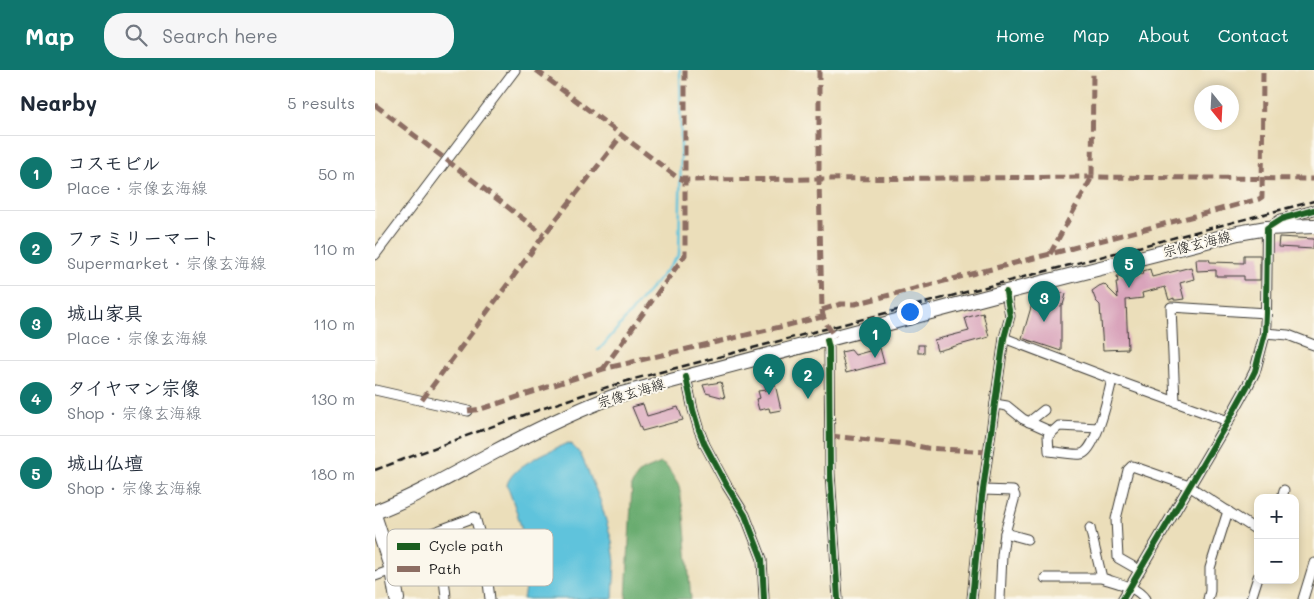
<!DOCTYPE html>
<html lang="en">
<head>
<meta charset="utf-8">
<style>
	body { margin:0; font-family:Mali,"Klee One",sans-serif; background:#f6f6f7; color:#1f2937 }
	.controls { position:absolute; right:15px; bottom:15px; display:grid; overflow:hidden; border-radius:10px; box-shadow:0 2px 8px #0003 }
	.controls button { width:45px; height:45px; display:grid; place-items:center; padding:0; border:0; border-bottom:1px solid #e0e1e3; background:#fff; color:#1f2937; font:25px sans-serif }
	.compass { position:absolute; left:819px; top:15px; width:45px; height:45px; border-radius:50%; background:#fff; box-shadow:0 2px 8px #0003; rotate:162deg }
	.you { position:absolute; left:534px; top:241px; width:18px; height:18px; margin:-12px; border:4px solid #fff; border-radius:50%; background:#1a73e8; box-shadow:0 0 0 8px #1a73e833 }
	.badge { display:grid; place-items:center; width:32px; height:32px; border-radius:50%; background:#0f766e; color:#fff; font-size:16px; font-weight:700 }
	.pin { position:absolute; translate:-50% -41px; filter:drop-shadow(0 1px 2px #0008) }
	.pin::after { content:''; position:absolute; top:26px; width:18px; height:15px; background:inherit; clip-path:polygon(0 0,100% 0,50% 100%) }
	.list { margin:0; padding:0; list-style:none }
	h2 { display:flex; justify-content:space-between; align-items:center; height:65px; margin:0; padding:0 20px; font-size:21px }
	h2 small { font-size:16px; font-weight:400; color:#747a83 }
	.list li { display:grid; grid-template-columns:32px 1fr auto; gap:15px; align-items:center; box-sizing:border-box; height:75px; padding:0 20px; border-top:1px solid #e0e1e3 }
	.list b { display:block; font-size:19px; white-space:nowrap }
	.list p { margin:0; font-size:16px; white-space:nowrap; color:#747a83 }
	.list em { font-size:16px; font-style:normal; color:#747a83 }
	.icon { flex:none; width:28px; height:28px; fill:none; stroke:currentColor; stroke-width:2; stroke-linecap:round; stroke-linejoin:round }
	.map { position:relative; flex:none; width:939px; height:529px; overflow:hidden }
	header { display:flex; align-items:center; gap:30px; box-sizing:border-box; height:70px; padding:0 25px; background:#0f766e; color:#fff }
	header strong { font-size:24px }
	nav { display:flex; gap:28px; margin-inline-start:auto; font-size:18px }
	.search { width:350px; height:45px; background:#f6f6f7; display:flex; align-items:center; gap:12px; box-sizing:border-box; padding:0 18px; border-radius:20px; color:#747a83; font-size:19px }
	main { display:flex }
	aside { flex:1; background:#fff }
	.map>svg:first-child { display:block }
	.forest { fill:#69ac6f; stroke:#426446 }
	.water { fill:#5fc3dc; stroke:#3e707c }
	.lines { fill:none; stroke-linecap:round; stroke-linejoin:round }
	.stream { stroke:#5fc3dc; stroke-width:2.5 }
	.building { fill:#d9a4bb }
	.minor-casing { stroke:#3b3934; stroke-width:11 }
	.tertiary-casing { stroke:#3b3934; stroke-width:12 }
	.primary-casing { stroke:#3b3934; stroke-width:16 }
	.minor { stroke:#fff; stroke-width:9 }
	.tertiary { stroke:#fff; stroke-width:10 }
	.primary { stroke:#fff; stroke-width:14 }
	.rail { stroke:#1c1c1c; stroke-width:2.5; stroke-dasharray:8 4; stroke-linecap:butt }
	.quiet { stroke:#8d6e63; stroke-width:5; stroke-dasharray:10 5; stroke-linecap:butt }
	.cycleway-casing { stroke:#fbf7ec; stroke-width:9 }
	.cycleway { stroke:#1b5e20; stroke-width:6 }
	.labels { text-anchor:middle; stroke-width:4; stroke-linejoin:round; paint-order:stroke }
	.street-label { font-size:14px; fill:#1c1c1c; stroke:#fbf7ec }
	.key { fill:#fbf7ec; stroke:#b8b5ae; stroke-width:1 }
	.key-label { font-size:14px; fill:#1c1c1c }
</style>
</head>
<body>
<header>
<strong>Map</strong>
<div class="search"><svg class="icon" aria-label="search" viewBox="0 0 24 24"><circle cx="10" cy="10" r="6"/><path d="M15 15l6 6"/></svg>Search here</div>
<nav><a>Home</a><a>Map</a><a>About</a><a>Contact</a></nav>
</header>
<main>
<aside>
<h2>Nearby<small>5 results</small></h2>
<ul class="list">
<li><span class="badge">1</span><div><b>コスモビル</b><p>Place · 宗像玄海線</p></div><em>50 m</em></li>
<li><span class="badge">2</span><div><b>ファミリーマート</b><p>Supermarket · 宗像玄海線</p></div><em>110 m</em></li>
<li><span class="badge">3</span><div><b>城山家具</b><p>Place · 宗像玄海線</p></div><em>110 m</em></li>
<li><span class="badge">4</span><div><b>タイヤマン宗像</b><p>Shop · 宗像玄海線</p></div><em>130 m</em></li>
<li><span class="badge">5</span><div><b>城山仏壇</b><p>Shop · 宗像玄海線</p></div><em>180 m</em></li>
</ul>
</aside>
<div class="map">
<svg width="939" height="529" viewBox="0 0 939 529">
	<rect width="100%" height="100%" fill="#fbf7ec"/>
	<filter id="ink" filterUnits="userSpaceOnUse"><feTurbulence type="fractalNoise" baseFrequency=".02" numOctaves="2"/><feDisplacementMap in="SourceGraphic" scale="10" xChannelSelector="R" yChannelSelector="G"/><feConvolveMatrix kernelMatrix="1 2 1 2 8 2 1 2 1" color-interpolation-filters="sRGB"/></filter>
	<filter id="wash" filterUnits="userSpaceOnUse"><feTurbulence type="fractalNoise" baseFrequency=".0096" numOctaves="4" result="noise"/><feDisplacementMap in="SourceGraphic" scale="20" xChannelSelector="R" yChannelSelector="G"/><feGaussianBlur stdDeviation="1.12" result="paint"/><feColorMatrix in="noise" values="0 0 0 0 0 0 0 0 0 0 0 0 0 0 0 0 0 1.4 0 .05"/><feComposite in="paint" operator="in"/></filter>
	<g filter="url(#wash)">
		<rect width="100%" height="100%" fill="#ebdeba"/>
		<polygon class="forest" points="286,393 292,397 304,416 309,446 316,529 251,529 257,414 265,402"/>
		<path class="water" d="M193,373L196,374L205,383L210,394L225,430L237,471L240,492L238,529H148L152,507L146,457L142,443L132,415C136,396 176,380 193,373Z"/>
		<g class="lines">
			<polyline class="stream" points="223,280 225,279 304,185 306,77 305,0"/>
		</g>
		<g id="blocks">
			<g class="building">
				<polygon points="904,167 939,169 938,179 903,177"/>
				<polygon points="869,185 885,185 885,210 869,210 869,206 841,206 841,200 822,201 821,189 834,189 835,192 869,193"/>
				<polygon points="816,197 819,209 805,213 809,229 802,230 799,230 799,228 794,230 790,217 767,223 768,228 751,230 753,279 728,280 725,235 721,231 717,221 724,216 729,214 743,228 741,212 743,212 742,206 769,204 768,201 775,199 777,207"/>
				<polygon points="681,221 691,224 688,235 686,235 686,281 647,268 659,227 679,223"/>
				<polygon points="608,243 614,267 562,281 559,270 594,261 590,248"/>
				<rect x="543" y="275" width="6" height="8"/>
				<polygon points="505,278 509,293 471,303 466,282 476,280 480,285"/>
				<polygon points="397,301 406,340 395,342 394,338 384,340 381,329 385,328 383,321 391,320 387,303"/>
				<polygon points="346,312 350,328 331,323 328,315"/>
				<polygon points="268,334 272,346 303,337 308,350 267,361 257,337"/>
			</g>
		</g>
	</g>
	<g filter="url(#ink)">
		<use href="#blocks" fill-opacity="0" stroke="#3b3934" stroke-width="1"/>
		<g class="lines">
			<g class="minor-casing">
				<g id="minor">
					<polyline points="894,157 906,149 939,140"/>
					<polyline points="0,185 140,0"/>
					<polyline points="890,263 913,265 939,275"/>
					<polyline points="629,268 737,309 853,351"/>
					<polyline points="452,270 454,278 455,403 463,529"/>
					<polyline points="311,307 318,340 324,360 330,375 352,416 370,445 387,489 389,529"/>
					<polyline points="0,320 93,341"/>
					<polyline points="800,332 796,237 891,243"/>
					<polyline points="620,334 632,336 648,349 677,362"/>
					<polyline points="654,352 669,340"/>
					<path d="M724,358L684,356L673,366L674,381C682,382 699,385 706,384C721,382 734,323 737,309"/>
					<polyline points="608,420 638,421 640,426 630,463 627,485 625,529"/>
					<polyline points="907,428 909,420"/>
					<path d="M715,458L727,508C741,513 761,516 770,529"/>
					<path d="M57,463C63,485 70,506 71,529"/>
					<polyline points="630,463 652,469"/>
					<polyline points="11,480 100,447 109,479 115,529"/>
					<polyline points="764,500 743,488 741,449 753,400 757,396 814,416 883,461"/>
					<polyline points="0,506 17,500"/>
					<polyline points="670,508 727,508"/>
					<polyline points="597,529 607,427 629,268 635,246 631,222"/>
					<polyline points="833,529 835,521 835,498 853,441"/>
					<polyline points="876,529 883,507"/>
					<polyline points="928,529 939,493"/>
				</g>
			</g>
			<g class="tertiary-casing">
				<polyline id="tertiary" points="748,529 853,351 873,315 880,301 890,263 891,243 892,158"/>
			</g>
			<g class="primary-casing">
				<g id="primary">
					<path d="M0,442C39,427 75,406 112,386C155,363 198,341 243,325L631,222L863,163L892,158L939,156"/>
					<polyline points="0,448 17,500 22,529"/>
				</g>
			</g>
			<use href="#minor" class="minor"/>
			<use href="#tertiary" class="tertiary"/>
			<use href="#primary" class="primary"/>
			<path class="rail" d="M0,400C86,368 171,335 259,309L939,131"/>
			<g class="quiet">
				<polyline points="161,0 303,108 310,110 717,107 939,109"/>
				<path d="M444,0V110L447,240C448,251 454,258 460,267"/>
				<polyline points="0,35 169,165"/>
				<polyline points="675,184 717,107 718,0"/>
				<polyline points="447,240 466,234 480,234 675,184 884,129 887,127 888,0"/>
				<polyline points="228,299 310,185 310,0"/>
				<polyline points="47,330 169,165 247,65"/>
				<polyline points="93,341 106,339 228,299 447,247"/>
				<polyline points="455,366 532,374 552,378 613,382"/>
			</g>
			<g class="cycleway-casing">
				<g id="cycleway">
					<polyline points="452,270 454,278 455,403 463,529"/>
					<polyline points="311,307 318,340 324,360 330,375 352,416 370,445 387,489 389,529"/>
					<polyline points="597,529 607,427 629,268 635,246 631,222"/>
					<polyline points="748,529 853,351 873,315 880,301 890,263 891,243 892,158 906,149 939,140"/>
				</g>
			</g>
			<use href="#cycleway" class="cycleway"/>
		</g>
	</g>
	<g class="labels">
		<g class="street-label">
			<text transform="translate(822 174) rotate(-14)" y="5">宗像玄海線</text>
			<text transform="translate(256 323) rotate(-17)" y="5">宗像玄海線</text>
		</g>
	</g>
	<rect x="12" y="459" width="166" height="57" rx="8" class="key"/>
	<rect x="22" y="473" width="23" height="7" fill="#1b5e20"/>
	<rect x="22" y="496" width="23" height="6" fill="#8d6e63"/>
	<g class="key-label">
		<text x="54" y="481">Cycle path</text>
		<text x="54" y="504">Path</text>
	</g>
</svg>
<div class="controls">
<button>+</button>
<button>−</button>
</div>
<svg class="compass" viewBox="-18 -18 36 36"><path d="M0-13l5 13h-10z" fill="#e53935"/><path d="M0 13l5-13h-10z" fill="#747a83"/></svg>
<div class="you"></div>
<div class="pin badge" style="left:500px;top:288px">1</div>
<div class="pin badge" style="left:433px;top:329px">2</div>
<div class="pin badge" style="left:669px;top:252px">3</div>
<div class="pin badge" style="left:394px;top:325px">4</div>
<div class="pin badge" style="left:754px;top:218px">5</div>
</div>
</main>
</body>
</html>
